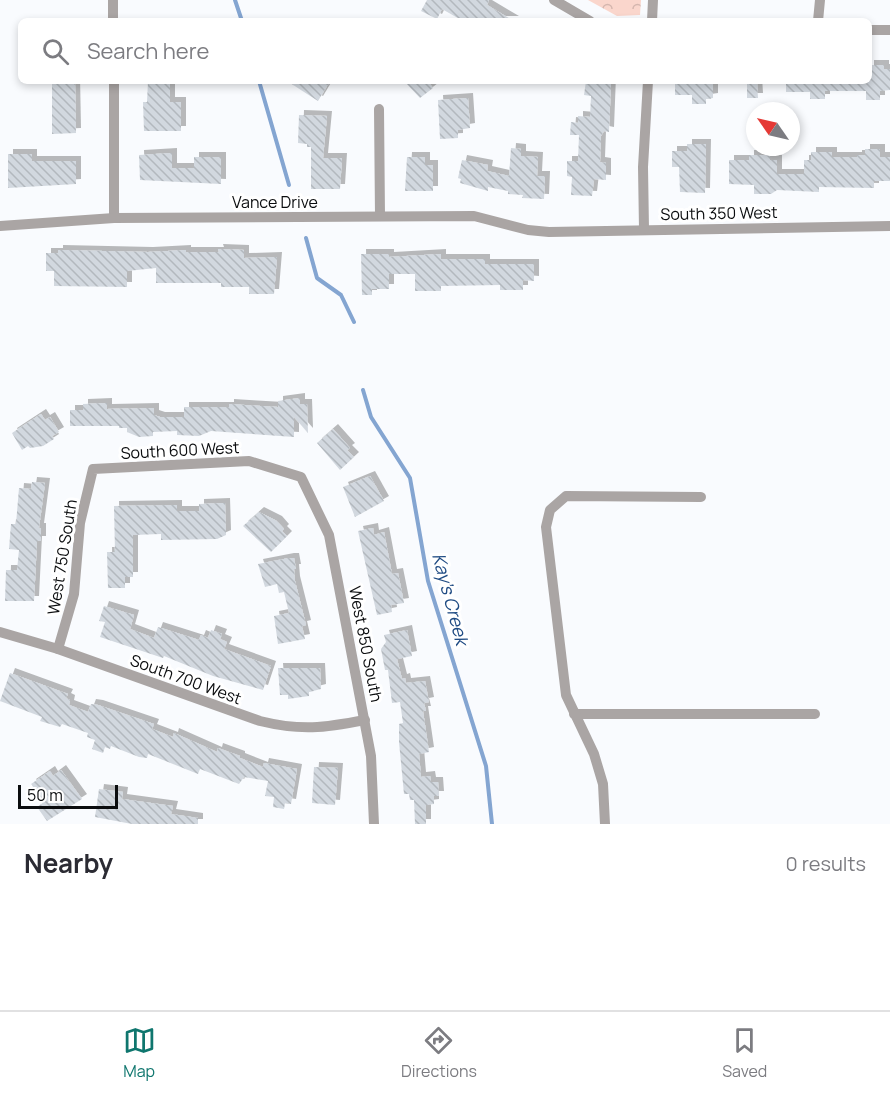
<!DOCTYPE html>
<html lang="en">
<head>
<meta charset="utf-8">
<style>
	body { margin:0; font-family:Manrope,sans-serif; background:#f2f2f3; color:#2b2b33 }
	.compass { position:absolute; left:746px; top:102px; width:54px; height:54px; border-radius:50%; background:#fff; box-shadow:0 3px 9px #0003; rotate:304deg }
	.scale { position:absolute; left:18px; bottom:15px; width:100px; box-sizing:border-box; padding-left:6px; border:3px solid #0b0d0f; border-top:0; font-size:16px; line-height:21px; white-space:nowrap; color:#0b0d0f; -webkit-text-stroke:4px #fff; paint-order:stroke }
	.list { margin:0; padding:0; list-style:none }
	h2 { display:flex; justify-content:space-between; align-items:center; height:78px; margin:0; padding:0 24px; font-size:26px }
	h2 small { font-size:20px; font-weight:400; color:#7c7c81 }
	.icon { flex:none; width:33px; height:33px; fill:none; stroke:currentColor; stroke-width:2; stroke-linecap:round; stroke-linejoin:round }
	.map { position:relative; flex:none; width:890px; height:824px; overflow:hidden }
	.search { position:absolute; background:#fff; box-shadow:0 3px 9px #0003; left:18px; right:18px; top:18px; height:66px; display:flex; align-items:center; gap:15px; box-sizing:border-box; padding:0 21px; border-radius:9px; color:#7c7c81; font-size:22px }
	.sheet { height:186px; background:#fff }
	nav { display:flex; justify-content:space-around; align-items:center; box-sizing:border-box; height:84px; border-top:2px solid #e1e1e2; background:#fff; font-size:16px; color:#7c7c81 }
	nav a { display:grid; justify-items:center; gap:3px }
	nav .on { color:#0f766e }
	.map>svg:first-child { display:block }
	.park { fill:url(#park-crowns) }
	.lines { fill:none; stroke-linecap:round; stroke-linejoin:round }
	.stream { stroke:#84a5d1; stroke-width:4 }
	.building { fill:url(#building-back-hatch); filter:url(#shadow) }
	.minor { stroke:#aaa5a4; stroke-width:10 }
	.labels { text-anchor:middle; stroke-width:6; stroke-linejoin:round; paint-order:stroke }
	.street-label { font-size:16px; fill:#0b0d0f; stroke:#fff }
	.water-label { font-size:18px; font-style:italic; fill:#1f4b83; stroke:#fff }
</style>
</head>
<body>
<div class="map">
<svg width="890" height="824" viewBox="0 0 890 824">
	<defs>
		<pattern id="park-crowns" width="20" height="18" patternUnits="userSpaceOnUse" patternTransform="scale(1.5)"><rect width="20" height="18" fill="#fad6cc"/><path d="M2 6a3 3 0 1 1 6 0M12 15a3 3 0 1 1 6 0" fill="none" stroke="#d5b6ae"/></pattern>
		<pattern id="building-back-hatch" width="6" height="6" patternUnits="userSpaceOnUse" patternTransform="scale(1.5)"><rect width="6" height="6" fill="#d2d8df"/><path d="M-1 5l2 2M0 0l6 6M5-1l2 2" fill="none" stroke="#b3b8be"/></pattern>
		<filter id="shadow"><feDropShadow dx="5" dy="-5" stdDeviation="0" flood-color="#0004"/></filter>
	</defs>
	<rect width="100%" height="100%" fill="#f9fbfe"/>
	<polygon class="park" points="588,0 641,0 640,15 617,16"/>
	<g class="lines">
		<g class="stream">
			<polyline points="235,0 242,21"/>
			<polyline points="259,81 289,185"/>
			<polyline points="306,238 317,278 341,295 354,322"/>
			<polyline points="363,390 371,417 410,478 428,581 486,766 492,824"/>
		</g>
	</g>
	<g class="building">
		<polygon points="427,0 489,0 487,5 514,21 463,21 442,9 437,19 421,11"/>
		<polygon points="869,65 884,65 884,69 890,69 890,90 880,91 880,100 866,100 866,91 825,91 825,99 810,99 810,92 786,92 786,81 869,81"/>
		<polygon points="52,81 75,81 76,133 52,134"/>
		<polygon points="148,81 170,81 170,102 181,102 181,131 144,131 143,102 147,102"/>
		<polygon points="287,81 330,81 318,101"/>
		<polygon points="404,81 432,81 429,83 433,88 420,98"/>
		<polygon points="586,81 611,81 609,132 604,131 601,136 600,162 606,163 606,180 594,179 592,196 571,195 572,177 567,176 567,161 578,161 579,135 570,135 571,122 578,123 578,116 590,117 591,96 584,95"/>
		<polygon points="675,81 713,81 713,98 706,99 706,104 692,104 692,95 675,95"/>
		<polygon points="747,81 757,81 758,98 747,98"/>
		<polygon points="468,98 470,128 458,130 458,138 440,139 438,100"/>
		<polygon points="299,115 327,116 323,158 342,158 340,189 311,189 311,147 307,147 307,144 298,143"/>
		<polygon points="687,144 706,144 705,193 680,192 679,167 672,167 672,151 687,151"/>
		<polygon points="511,148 521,149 521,156 538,157 537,176 545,176 544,199 522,198 523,195 508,194 508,191 488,187 488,191 460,183 461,179 458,178 462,160 488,165 487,171 509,176"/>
		<polygon points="865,149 880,149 880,157 890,157 890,181 874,181 874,188 819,187 819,192 777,190 771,194 754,194 754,185 729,184 729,160 749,160 749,155 770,155 770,160 777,160 777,174 804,174 804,160 811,160 811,152 832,152 832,157 857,157 857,155 865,155"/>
		<polygon points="172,153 172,168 194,168 194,157 221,157 221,184 140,180 139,155"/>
		<polygon points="8,154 32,154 32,161 76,161 76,184 8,188"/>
		<polygon points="407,157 425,157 425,165 433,165 433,191 405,191"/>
		<polygon points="218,249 244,250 244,258 277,257 274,294 249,294 249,287 221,287 221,283 156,283 156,268 127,271 127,287 54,286 54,271 46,271 46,253 58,253 58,250 148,252 186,250 186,252 219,252"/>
		<polygon points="361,254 389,254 389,257 441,254 441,259 485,259 485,264 534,264 534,281 523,280 523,290 500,290 500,285 441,286 441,291 415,291 415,274 389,274 389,289 372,289 372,295 362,295"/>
		<polygon points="300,398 300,404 307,404 308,433 294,417 294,437 211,431 199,436 177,435 177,431 153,432 153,436 139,437 127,432 127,428 119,428 119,426 70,426 70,410 83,410 83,404 107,403 107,409 154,408 154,415 160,417 184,417 184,407 229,407 229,404 278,407 278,401"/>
		<polygon points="41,414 45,420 50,417 59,432 52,436 54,439 43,446 30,448 28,446 22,450 12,433"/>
		<polygon points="333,429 350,448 347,450 354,457 340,470 317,443"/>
		<polygon points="370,476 384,501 355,517 343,487"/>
		<polygon points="32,482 45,483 39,528 41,528 41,541 37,541 34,601 5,601 6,570 17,570 19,550 9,549 11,524 16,524 19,488 31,489"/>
		<polygon points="225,503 226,535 217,539 161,540 161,534 133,535 133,577 125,577 125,588 108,588 107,552 115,552 114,506 177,505 177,511 199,511 199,504"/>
		<polygon points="259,512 277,521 284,529 282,531 287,536 271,552 243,526"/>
		<polygon points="373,528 374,535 384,532 392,574 398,573 404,603 391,605 392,612 377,615 358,531"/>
		<polygon points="289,558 294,558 296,569 294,569 295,581 306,625 302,626 305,639 278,644 274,616 289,613 284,592 279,593 277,584 265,587 258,564"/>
		<polygon points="104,606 134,615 130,629 154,638 158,627 199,640 201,635 208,638 211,630 222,634 220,639 227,642 224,649 271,666 263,690 213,676 164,656 163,658 100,637 105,622 99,621"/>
		<polygon points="407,630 412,656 397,659 402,679 405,678 406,683 425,681 429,702 424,703 426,711 423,711 429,752 419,754 421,777 430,776 431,782 438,782 439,796 434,796 434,804 426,805 426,824 415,824 414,800 410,800 409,794 404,794 399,742 399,724 403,723 400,702 392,703 388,670 385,670 381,649 386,642 384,635"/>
		<polygon points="278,668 320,668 321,689 309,692 309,696 288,699 288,695 280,695"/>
		<polygon points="10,673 68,694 66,698 70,700 69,705 88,712 91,704 98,705 154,724 152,729 173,737 174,733 217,752 218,748 240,756 240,758 263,767 264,763 297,769 291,804 285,803 284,809 273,807 274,797 265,796 268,781 244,777 239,784 200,769 198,774 148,754 147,758 139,757 111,746 110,749 105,747 103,753 92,749 95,740 87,737 88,733 62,724 60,727 40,721 42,717 0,701"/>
		<polygon points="314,767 338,768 335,805 312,803"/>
		<polygon points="61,770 82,799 47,821 37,807 44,802 31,784 50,771 53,776"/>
		<polygon points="99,789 123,792 122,799 173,806 171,814 198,818 198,824 132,824 95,817"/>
	</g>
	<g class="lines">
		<g class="minor">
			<polyline points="113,0 113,21"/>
			<polyline points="554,0 590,21"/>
			<polyline points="652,21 653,0"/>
			<polyline points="818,21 820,0"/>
			<polyline points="869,30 890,30"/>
			<polyline points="114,81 114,218"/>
			<polyline points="379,109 380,216"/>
			<polyline points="0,226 114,218 474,216 528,230 549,232 890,226"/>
			<polyline points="644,229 643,167 648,81"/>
			<path d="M0,632L58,649L260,721C301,731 324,728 365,720"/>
			<polyline points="58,649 74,594 80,523 93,469 249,461 301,477 329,535 371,756 374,824"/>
			<polyline points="574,714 815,714"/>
			<polyline points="605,824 603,784 594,754 566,695 546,527 550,510 566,496 701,497"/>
		</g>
	</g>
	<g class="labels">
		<g class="street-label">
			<text x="275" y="208">Vance Drive</text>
			<text transform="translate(719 213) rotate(-1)" y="6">South 350 West</text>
			<text transform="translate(180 450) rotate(-3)" y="6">South 600 West</text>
			<text transform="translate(62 557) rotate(-81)" y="6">West 750 South</text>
			<text transform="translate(366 644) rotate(79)" y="6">West 850 South</text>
			<text transform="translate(186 679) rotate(20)" y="6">South 700 West</text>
		</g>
		<g class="water-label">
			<text transform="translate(450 599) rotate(75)" y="6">Kay's Creek</text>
		</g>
	</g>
</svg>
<svg class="compass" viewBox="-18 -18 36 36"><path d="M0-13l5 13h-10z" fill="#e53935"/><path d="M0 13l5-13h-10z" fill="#7c7c81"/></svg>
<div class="scale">50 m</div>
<div class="search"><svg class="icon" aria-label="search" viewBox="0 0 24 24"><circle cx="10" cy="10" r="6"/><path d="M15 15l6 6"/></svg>Search here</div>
</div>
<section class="sheet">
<h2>Nearby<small>0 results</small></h2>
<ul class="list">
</ul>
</section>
<nav>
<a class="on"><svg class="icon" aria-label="map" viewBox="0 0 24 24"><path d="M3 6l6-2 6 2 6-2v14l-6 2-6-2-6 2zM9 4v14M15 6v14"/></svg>Map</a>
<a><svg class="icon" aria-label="directions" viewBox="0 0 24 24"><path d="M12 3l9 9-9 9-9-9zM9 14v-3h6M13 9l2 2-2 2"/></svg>Directions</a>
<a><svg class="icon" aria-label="saved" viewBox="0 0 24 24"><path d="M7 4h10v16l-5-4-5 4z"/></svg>Saved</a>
</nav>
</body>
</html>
